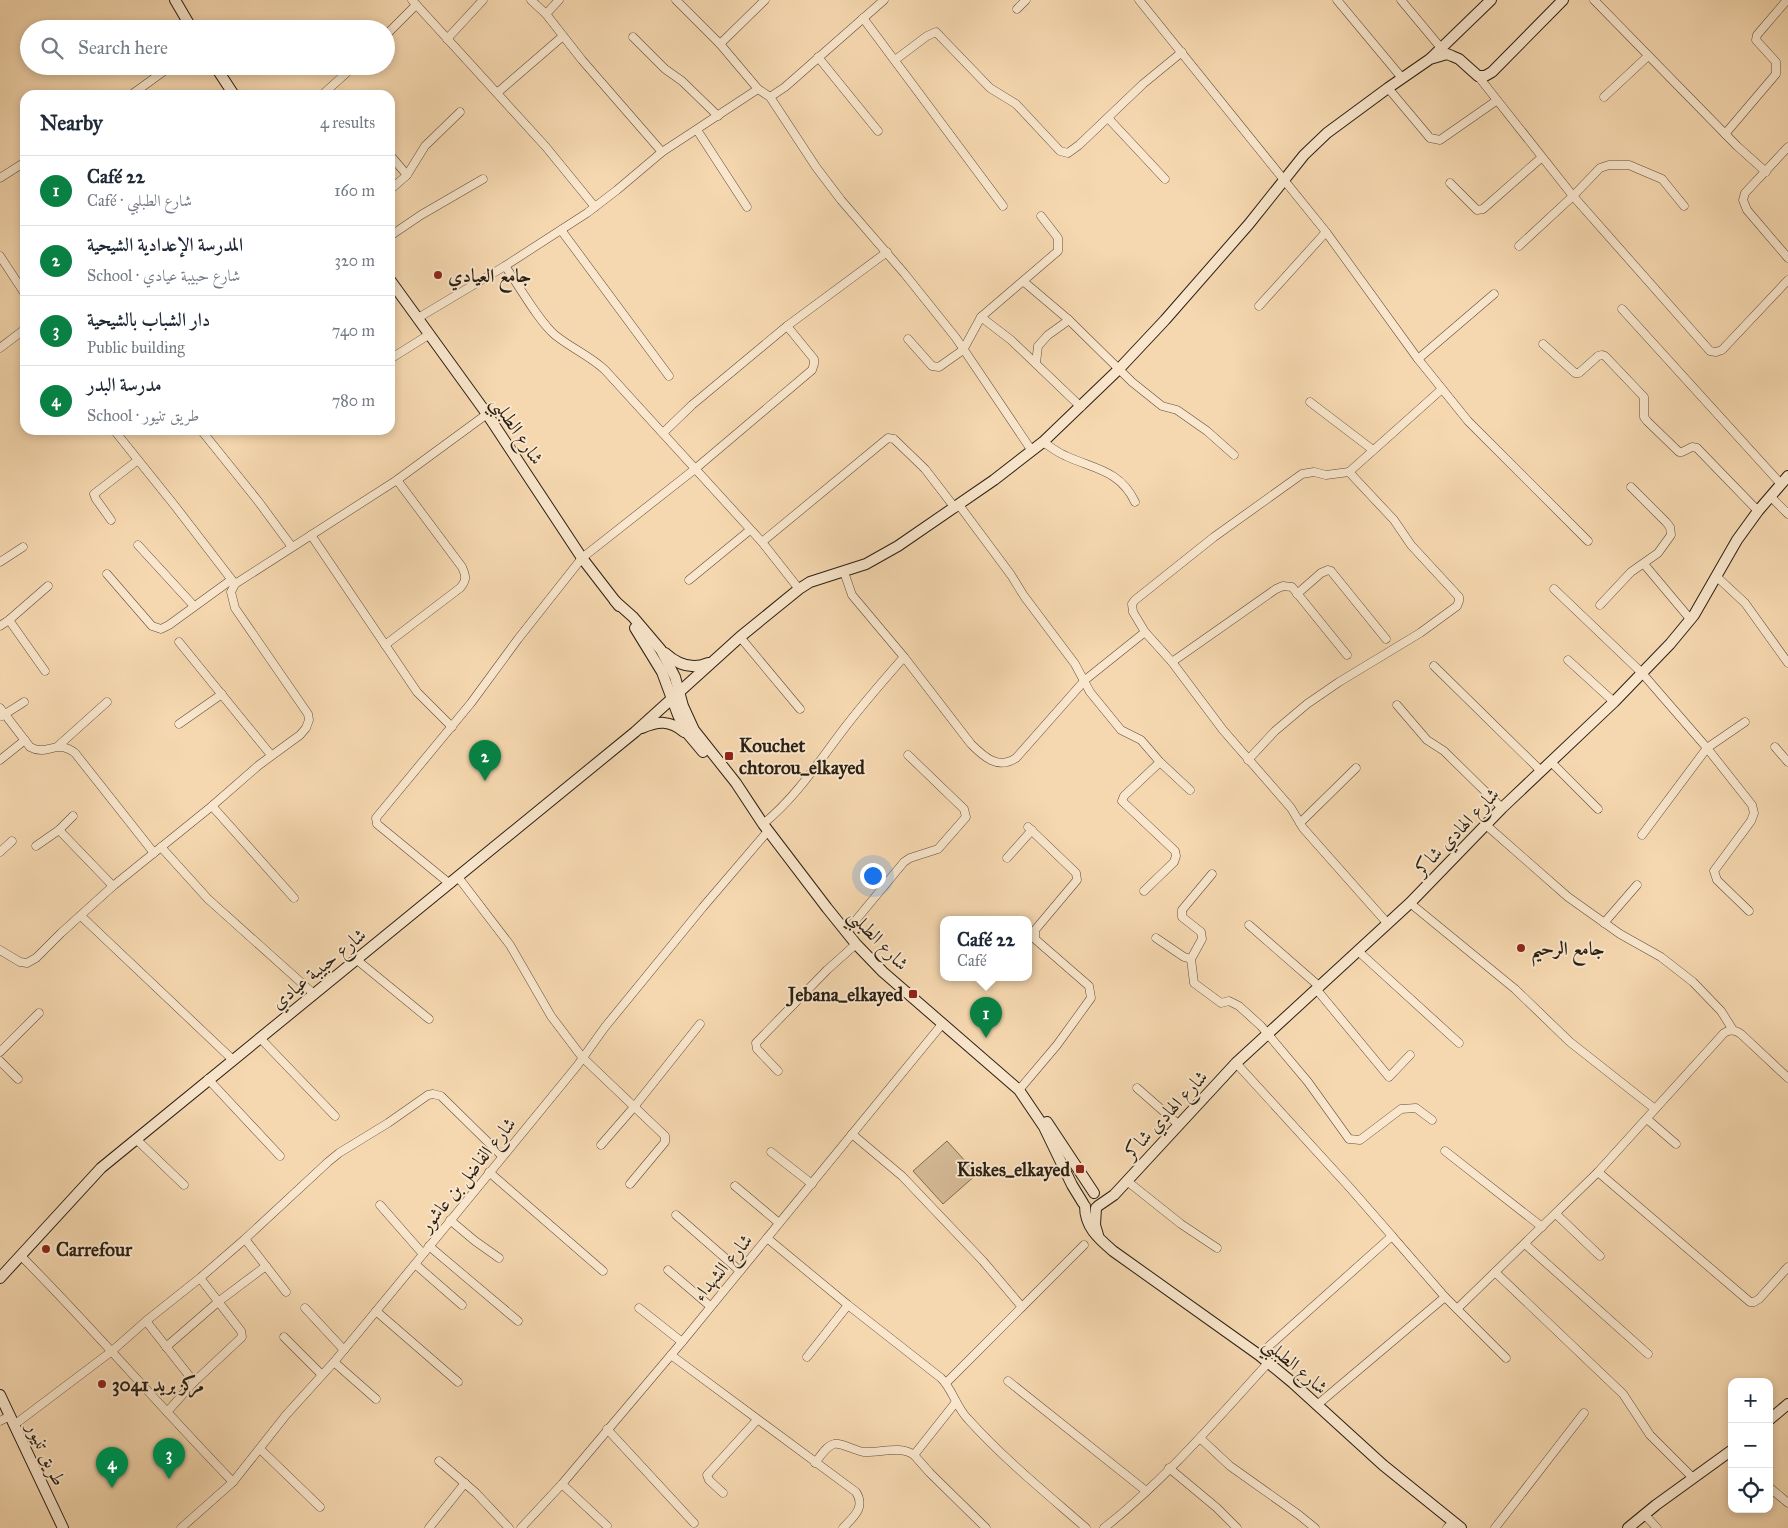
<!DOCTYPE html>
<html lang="en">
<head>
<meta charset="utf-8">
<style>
	body { margin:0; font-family:"IM FELL Great Primer",Amiri,serif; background:#f2f2f3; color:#1f2937 }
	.controls { position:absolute; right:15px; bottom:15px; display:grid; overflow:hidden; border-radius:10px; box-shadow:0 2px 8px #0003 }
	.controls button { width:45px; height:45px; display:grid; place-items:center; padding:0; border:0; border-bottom:1px solid #e0e1e3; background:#fff; color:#1f2937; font:25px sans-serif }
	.you { position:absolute; left:872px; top:875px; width:18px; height:18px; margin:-12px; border:4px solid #fff; border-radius:50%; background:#1a73e8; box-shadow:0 0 0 8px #1a73e833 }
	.badge { display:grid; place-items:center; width:32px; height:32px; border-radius:50%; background:#0b8043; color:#fff; font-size:16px; font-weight:700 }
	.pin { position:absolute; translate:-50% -41px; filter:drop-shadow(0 1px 2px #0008) }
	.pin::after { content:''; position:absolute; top:26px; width:18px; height:15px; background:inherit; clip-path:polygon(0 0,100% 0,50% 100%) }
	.popup { position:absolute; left:940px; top:916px; width:92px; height:65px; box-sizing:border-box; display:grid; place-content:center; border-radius:10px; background:#fff; filter:drop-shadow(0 1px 4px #0005); font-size:16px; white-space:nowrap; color:#747a83 }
	.popup b { font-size:19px; color:#1f2937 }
	.popup::after { content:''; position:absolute; left:50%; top:100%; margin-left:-10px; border:10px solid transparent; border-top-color:#fff }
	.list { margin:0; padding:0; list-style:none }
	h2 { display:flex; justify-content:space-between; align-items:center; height:65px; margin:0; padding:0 20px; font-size:21px }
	h2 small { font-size:16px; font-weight:400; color:#747a83 }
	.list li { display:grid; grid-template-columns:32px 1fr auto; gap:15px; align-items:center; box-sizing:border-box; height:70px; padding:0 20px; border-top:1px solid #e0e1e3 }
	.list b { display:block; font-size:19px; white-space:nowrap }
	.list p { margin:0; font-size:16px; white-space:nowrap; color:#747a83 }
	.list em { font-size:16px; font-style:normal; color:#747a83 }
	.icon { flex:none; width:28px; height:28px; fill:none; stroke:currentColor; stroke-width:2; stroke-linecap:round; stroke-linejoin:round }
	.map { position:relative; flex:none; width:1788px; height:1528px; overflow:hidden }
	.search { position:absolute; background:#fff; box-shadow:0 2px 8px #0003; left:20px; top:20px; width:375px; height:55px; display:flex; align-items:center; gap:12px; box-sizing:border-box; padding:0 18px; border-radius:28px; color:#747a83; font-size:19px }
	.panel { position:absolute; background:#fff; box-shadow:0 2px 8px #0003; left:20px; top:90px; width:375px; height:345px; border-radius:15px }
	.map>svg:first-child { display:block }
	.green { fill:#d3b995; stroke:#7e6c54 }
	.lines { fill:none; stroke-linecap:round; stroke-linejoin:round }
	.street-casing { stroke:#5c4d3a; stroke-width:9 }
	.secondary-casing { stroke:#291f13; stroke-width:12 }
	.street { stroke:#f9e6cc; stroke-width:8 }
	.secondary { stroke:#f9e6cc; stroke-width:10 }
	.poi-dot { fill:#8f2418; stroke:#f9e6cc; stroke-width:2 }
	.labels { text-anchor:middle; stroke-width:4; stroke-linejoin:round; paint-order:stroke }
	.poi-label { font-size:19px; font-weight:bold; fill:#291f13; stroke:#f9e6cc; text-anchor:start }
	.street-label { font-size:19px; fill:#291f13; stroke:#f9e6cc }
</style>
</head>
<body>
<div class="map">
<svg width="1788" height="1528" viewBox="0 0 1788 1528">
	<rect width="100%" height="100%" fill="#f6d8b0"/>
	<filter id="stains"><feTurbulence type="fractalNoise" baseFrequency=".004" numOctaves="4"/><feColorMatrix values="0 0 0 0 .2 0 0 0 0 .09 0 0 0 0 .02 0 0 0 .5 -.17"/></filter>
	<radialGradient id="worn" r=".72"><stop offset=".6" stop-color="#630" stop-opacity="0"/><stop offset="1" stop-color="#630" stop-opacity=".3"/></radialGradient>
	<polygon class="green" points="947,1141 977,1174 943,1204 913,1171"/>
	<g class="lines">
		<g class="street-casing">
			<g id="street">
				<polyline points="412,0 546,147 595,207"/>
				<polyline points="531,0 546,14"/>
				<polyline points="559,0 546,14 582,60 662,152"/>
				<polyline points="676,0 720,44 758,89 770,97 816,167 841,200 904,273 956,338 1032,451"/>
				<polyline points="1139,0 1326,232 1418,359 1468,421 1588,541"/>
				<polyline points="1337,0 1402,78"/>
				<polyline points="1401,0 1441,48"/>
				<polyline points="1594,0 1737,146 1766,172"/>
				<polyline points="1017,9 1026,0"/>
				<polyline points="863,18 1003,206"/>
				<polyline points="386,35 416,5"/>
				<polyline points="633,37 665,69 682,81 718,116"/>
				<polyline points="447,39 483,0"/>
				<polyline points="720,44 765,0"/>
				<polyline points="818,57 878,131"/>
				<polyline points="895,60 927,36 936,32 990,88 1016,104 1060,151 1068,153 1079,145 1143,84 1182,52"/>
				<polyline points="1478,76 1573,196 1710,351 1716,352 1722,350 1788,280"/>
				<polyline points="1388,88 1430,138 1440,140 1496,101"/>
				<polyline points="497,93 563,36"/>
				<polyline points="131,95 171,66"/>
				<polyline points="322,95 354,66"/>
				<polyline points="770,97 785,87 884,0"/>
				<polyline points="1604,97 1648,56"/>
				<polyline points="1108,118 1165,179"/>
				<polyline points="697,130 747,207"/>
				<polyline points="1725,134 1776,74 1776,62 1756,40 1757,35 1787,0"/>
				<polyline points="1788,147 1745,193 1743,200 1747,210 1788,258"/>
				<polyline points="390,155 407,175 390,190"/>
				<polyline points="407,175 425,146 460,112"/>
				<polyline points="0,178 25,162"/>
				<polyline points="1450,183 1477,210 1483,209 1541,158"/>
				<polyline points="561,230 669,376"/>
				<polyline points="390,236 421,215 483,179"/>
				<polyline points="1519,246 1573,196 1600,168 1609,165 1629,165 1662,179 1684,206"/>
				<polyline points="0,256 25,294"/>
				<path d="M505,266C518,284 539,322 555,335C571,348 590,356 605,370L762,542L799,589"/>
				<polyline points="1023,281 1069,320 1132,382 1162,406 1177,410 1207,431 1234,455"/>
				<polyline points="1259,306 1326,232"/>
				<polyline points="1622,309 1781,484"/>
				<polyline points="981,317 1011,340 1081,407"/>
				<polyline points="418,318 505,266 587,213 617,190 662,152 758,89"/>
				<polyline points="908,339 932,366 939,367 963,350 981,317 1058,251 1058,238 1041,216"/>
				<polyline points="1543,344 1575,373 1579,373 1598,356 1602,355 1605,356 1644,397 1644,417 1647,421 1679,452 1682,452 1692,447 1697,448 1758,511"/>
				<polyline points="0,348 25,329"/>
				<polyline points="390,359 430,334"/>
				<polyline points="1418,359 1494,294"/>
				<polyline points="1036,363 1038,346 1048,335 1069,320"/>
				<polyline points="1310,402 1373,450"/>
				<polyline points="114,430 175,506 235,584"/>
				<polyline points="201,430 258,501 292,547"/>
				<polyline points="663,433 692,405 787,326 887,252"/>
				<path d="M1043,442C1051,447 1058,453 1066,456C1094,469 1120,470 1135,502"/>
				<polyline points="1771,497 1788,514"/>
				<polyline points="959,505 1011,575 1024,596 1075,664 1090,692 1121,730 1141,740 1160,762 1190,790"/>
				<polyline points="111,520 96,499 94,494 138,460"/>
				<polyline points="311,535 417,692 452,727"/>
				<polyline points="762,542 888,438 894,439 925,469 955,508"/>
				<polyline points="138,545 194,606"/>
				<polyline points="0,562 23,547"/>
				<polyline points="1644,564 1691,620"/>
				<path d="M844,572L852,595L904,657L971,744C984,757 998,770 1016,758L1085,680L1145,632"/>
				<polyline points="107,574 152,626 161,629 169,625 231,580"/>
				<polyline points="1717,577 1745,603 1788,663"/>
				<polyline points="689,580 750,530"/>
				<polyline points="1554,589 1642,673 1707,748 1752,805 1754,813 1751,821 1714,871 1717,880 1749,911"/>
				<polyline points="1297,594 1321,573 1328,570 1331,571 1386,639"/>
				<polyline points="1600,605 1631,572 1658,553 1671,535 1670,527 1666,522 1631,487"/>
				<polyline points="9,620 45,671"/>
				<polyline points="0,626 9,620 48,586"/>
				<polyline points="740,637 800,709"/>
				<polyline points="179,642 271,755"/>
				<path d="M385,645L460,588C467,580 466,576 462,567L397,480"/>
				<polyline points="1568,660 1614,702"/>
				<polyline points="1172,662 1276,589 1283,586 1292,587 1347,655"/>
				<polyline points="1434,666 1541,771"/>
				<polyline points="1397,705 1427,740 1444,751 1502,808"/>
				<path d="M0,708L30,747C48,757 55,738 75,753L154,853"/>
				<polyline points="2,716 24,702"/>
				<polyline points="179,724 222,694"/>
				<polyline points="58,746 107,702"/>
				<polyline points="1775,747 1788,762"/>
				<polyline points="0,760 25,740"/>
				<polyline points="1248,760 1275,731 1307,704 1339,682 1420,633 1457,606 1459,601 1459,597 1411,545 1394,520 1349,472"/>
				<polyline points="1551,762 1598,809"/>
				<polyline points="212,806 294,898"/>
				<polyline points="1300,823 1356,768"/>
				<path d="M763,824C794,799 816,766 840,734C860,707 882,682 904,657"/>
				<polyline points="1486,825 1568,897 1620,934 1661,957 1693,982 1721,1011 1733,1030"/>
				<polyline points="59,830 113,886"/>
				<polyline points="1642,835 1707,748 1745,722"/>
				<polyline points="36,846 59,830 73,816"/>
				<polyline points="161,847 208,899 314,994"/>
				<polyline points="0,852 12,841"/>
				<polyline points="1007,858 1032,830"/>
				<polyline points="1212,874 1182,910 1182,917 1201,932 1202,939 1191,959 1194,983 1221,1003 1229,1001 1239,1006 1261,1026 1308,1082 1349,1139 1360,1140 1401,1109 1416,1108 1432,1120"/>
				<polyline points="458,877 510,945 551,1016 582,1057 665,1136 665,1142 630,1184"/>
				<polyline points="450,884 377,824 376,818 471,703 518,639 582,558 695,469 812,370 814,364 814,359 787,326"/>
				<polyline points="1144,891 1174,862 1176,856 1175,851 1122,801 1124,796 1160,762"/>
				<polyline points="1410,903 1515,989 1570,1042 1655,1109"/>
				<polyline points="81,916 232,1059"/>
				<polyline points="1604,923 1637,885"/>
				<polyline points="1388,924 1303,828 1291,808 1223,730 1172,662 1145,632 1133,612 1132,604 1135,600 1214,537 1302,474 1314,472 1326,475 1349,472 1442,389"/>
				<polyline points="1249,925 1320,987"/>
				<polyline points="846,932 904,862 910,858 938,849 966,817 964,809 908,755"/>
				<polyline points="1156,938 1184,957 1191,959"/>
				<polyline points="0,950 20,962 27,963 36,958 61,933 113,886 212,806 259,765 300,735 306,728 309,720 308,714 235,608 231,592 235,584 397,480 487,414"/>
				<polyline points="1358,951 1459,1043"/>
				<polyline points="357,960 429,1019"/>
				<polyline points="1317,990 1389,1077 1410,1055"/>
				<polyline points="260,1038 335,1116"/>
				<polyline points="0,1052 39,1013"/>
				<polyline points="0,1061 18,1079"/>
				<polyline points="1236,1063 1351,1189 1392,1236 1259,1355"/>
				<polyline points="778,1071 757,1049 756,1043 827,970 856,944"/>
				<polyline points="208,1079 280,1156"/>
				<polyline points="1137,1088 1178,1124"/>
				<polyline points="1019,1090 1057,1045 1091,998 1089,986 1035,939 1035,930 1077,880 1076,873 1028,827"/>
				<polyline points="1647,1119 1676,1144"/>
				<polyline points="852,1134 902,1176 983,1261 1022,1307 946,1383"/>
				<polyline points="136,1139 184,1185"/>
				<polyline points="601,1145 634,1107 700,1024"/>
				<polyline points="1445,1151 1542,1227"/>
				<polyline points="771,1152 812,1184"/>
				<polyline points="489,1172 603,1271"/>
				<polyline points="1598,1172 1750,1302 1754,1302 1759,1299 1788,1267"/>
				<polyline points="1127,1181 1181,1224 1217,1248"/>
				<polyline points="735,1186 779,1223"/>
				<polyline points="380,1205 423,1254"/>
				<polyline points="1556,1214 1600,1256"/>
				<polyline points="676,1215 740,1271"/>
				<polyline points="450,1220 475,1241 499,1258"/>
				<polyline points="1392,1236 1445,1297"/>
				<path d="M767,1238L848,1305L941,1378C953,1390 956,1407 968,1419C1004,1459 1046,1493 1086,1528"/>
				<polyline points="245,1239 286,1292"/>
				<polyline points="1525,1244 1648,1354"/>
				<polyline points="429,1246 518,1321"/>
				<path d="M21,1256C94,1329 161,1408 233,1482"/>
				<polyline points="415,1264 462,1305"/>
				<polyline points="668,1270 710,1306"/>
				<polyline points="1495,1272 1623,1394 1650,1435 1693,1478"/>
				<polyline points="1022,1307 1084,1245"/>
				<polyline points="305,1308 344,1350"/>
				<polyline points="639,1308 682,1342"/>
				<path d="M1457,1309L1598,1172L1724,1033C1730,1029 1735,1030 1741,1034L1788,1078"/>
				<polyline points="376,1311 458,1382"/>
				<polyline points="146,1321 194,1382"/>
				<polyline points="284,1337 322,1375"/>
				<polyline points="166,1347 218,1302 266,1266"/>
				<path d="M671,1355L856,1492C866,1508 853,1517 843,1528"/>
				<polyline points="807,1357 848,1305"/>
				<polyline points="334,1362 376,1399"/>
				<polyline points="1008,1381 1146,1491"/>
				<polyline points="1317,1405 1445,1297 1506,1358"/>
				<polyline points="167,1412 194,1382 242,1337 241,1331 200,1278"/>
				<polyline points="0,1421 10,1416"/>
				<polyline points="14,1425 112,1351 146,1321 200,1278 245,1239 328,1162 339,1153 388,1123 428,1095 433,1094 441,1096 502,1156"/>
				<polyline points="607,1429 694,1523"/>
				<polyline points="1200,1438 1230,1466 1299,1515 1315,1528"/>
				<polyline points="260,1449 320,1507"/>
				<polyline points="914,1455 930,1473 986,1528"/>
				<polyline points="439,1461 476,1493 509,1528"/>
				<path d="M815,1463C820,1457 826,1446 834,1444C841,1442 855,1451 864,1452C881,1453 900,1445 914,1455L956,1402"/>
				<polyline points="1169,1468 1217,1508 1237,1528"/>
				<polyline points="562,1484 607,1526"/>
				<polyline points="1769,1487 1788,1503"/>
				<polyline points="723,1493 709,1480 707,1475 757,1420"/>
				<polyline points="1644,1514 1657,1528"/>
				<polyline points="181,1528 233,1482 286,1415 334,1362 415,1264 577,1066 605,1027 703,907 768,831"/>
				<polyline points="429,1528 465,1483"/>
				<polyline points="521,1528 562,1484 682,1342 943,1023"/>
				<path d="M1104,1528C1165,1480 1216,1420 1268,1363"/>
				<polyline points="1447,1528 1453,1522"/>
				<polyline points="1495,1528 1584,1413"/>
			</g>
		</g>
		<g class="secondary-casing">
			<g id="secondary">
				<polyline points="175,0 192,29"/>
				<polyline points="1431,58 1491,0"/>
				<polyline points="215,66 234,95"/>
				<polyline points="390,280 487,414 582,558 619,606"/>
				<polyline points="615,601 633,617 661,650 675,677 683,706 694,730 736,783 763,824 827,908 856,944 883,972 1019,1090 1044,1127 1072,1185 1083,1203"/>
				<polyline points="635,628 662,672 678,715 687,733 703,752"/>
				<path d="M665,653C678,665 692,670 708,663"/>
				<path d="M642,728C658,721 670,720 684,732"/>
				<polyline points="1047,1122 1094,1193"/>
				<path d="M1085,1206C1085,1227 1098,1238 1113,1251L1259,1355L1293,1383L1383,1465L1461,1528"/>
				<polyline points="1098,1206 1114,1195 1127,1181 1236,1063 1410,903 1502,808 1614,702 1670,644 1694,615 1737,540 1758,511 1788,476"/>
				<polyline points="1096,1208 1095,1225 1098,1235"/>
				<polyline points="0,1278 101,1168 635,732 740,637 799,589 810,582 866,564 898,546 994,480 1043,442 1119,369 1165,320 1249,224 1304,155 1327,133 1388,88 1430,59 1447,54 1452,56 1459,59 1478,76 1485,76 1492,72 1563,0"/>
				<polyline points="0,1395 63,1528"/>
				<polyline points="1769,1420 1788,1404"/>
				<polyline points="1628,1528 1656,1505 1732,1450"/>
			</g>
		</g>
		<use href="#street" class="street"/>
		<use href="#secondary" class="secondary"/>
	</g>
	<g class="poi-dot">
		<circle cx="438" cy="275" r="5"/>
		<rect x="724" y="751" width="10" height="10" rx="2.5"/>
		<circle cx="1521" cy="948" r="5"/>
		<rect x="908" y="989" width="10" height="10" rx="2.5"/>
		<rect x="1075" y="1164" width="10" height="10" rx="2.5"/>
		<circle cx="46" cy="1249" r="5"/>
		<circle cx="102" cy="1384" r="5"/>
	</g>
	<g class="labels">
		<g class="poi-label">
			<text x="448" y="282">جامع العيادي</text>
			<text x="739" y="752">Kouchet<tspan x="739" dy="22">chtorou_elkayed</tspan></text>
			<text x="1531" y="955">جامع الرحيم</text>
			<text x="903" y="1001" text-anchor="end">Jebana_elkayed</text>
			<text x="1070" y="1176" text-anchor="end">Kiskes_elkayed</text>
			<text x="56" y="1256">Carrefour</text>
			<text x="112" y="1391">مركز بريد 3041</text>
		</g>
		<g class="street-label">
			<text transform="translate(518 430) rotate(56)" y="7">شارع الطبلبي</text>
			<text transform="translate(1456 831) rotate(-46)" y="7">شارع الهادي شاكر</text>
			<text transform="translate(879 939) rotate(46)" y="7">شارع الطبلبي</text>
			<text transform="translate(318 968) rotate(-39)" y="7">شارع حبيبة عيادي</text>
			<text transform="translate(1165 1114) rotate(-47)" y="7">شارع الهادي شاكر</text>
			<text transform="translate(467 1174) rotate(-51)" y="7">شارع الفاضل بن عاشور</text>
			<text transform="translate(722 1267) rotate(-50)" y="7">شارع الشهداء</text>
			<text transform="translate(1296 1365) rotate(40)" y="7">شارع الطبلبي</text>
			<text transform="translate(47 1454) rotate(65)" y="7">طريق تنيور</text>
		</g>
	</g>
	<rect width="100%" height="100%" filter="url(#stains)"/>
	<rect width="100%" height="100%" fill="url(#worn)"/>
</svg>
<div class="controls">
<button>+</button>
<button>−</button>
<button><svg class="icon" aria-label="locate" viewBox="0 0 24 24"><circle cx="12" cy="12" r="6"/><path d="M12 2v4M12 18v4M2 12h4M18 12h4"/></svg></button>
</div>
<div class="you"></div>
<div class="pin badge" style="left:986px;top:1038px">1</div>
<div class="popup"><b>Café 22</b>Café</div>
<div class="pin badge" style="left:485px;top:781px">2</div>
<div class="pin badge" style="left:169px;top:1479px">3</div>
<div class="pin badge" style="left:112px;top:1488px">4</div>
<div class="search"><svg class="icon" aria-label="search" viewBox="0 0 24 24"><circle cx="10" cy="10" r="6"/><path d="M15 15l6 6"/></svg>Search here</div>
<section class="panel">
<h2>Nearby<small>4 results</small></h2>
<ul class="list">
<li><span class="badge">1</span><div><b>Café 22</b><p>Café · شارع الطبلبي</p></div><em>160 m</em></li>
<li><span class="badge">2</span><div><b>المدرسة الإعدادية الشيحية</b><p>School · شارع حبيبة عيادي</p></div><em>320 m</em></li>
<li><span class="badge">3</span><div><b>دار الشباب بالشيحية</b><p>Public building</p></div><em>740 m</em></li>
<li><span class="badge">4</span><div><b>مدرسة البدر</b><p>School · طريق تنيور</p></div><em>780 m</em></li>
</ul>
</section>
</div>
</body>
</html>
